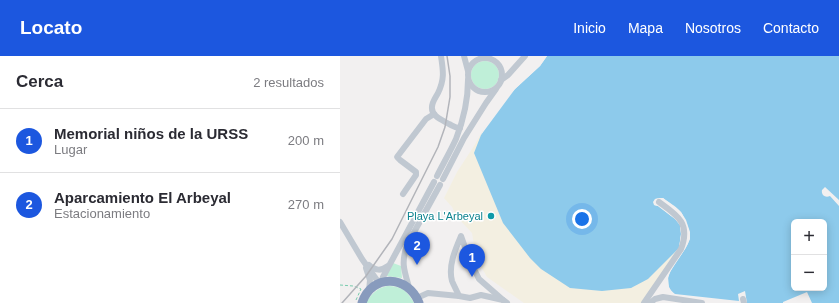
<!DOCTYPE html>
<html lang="es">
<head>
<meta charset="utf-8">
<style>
	body { margin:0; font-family:Helvetica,sans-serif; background:#f7f7f7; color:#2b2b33 }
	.controls { position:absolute; right:12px; bottom:12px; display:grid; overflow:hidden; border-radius:6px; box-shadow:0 2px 10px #0003 }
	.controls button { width:36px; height:36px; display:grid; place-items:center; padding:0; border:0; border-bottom:1px solid #e1e1e2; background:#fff; color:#2b2b33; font:20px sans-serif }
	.you { position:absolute; left:242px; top:163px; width:14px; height:14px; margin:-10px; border:3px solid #fff; border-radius:50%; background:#1a73e8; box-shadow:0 0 0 6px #1a73e833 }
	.badge { display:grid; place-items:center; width:26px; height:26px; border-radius:50%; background:#1c57df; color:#fff; font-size:13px; font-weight:700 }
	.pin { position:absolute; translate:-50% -33px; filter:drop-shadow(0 1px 2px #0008) }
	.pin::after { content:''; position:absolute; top:21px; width:14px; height:12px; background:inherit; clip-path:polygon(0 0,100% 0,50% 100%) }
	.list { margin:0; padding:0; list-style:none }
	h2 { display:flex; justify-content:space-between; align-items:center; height:52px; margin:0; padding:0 16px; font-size:17px }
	h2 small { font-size:13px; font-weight:400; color:#7c7c81 }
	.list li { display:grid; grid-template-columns:26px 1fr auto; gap:12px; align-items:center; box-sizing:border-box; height:64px; padding:0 16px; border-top:1px solid #e1e1e2 }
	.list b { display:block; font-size:15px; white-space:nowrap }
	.list p { margin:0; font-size:13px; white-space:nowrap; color:#7c7c81 }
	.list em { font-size:13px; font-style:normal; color:#7c7c81 }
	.map { position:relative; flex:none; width:499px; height:247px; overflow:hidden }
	header { display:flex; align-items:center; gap:24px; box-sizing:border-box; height:56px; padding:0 20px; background:#1c57df; color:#fff }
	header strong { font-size:19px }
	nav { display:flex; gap:22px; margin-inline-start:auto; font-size:14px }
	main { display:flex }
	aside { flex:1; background:#fff }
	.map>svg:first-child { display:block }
	.green { fill:#bfefd8 }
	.sand { fill:#f3efe1 }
	.water { fill:#8dcaeb; fill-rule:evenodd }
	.pier { fill:#f2f0f0 }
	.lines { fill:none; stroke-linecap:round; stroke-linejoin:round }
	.path { stroke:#78ccae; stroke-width:1; stroke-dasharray:3 2; stroke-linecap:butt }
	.minor { stroke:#c0c8d1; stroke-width:6 }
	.highway { stroke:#889bbd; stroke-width:9 }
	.rail { stroke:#b2b4ba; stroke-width:1.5 }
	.culture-dot { fill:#0f9aa8; stroke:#fff; stroke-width:1.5 }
	.labels { text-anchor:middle; stroke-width:3; stroke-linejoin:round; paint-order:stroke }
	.culture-label { font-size:11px; fill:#0d838f; stroke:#fff; text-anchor:end }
</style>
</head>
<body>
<header>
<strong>Locato</strong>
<nav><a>Inicio</a><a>Mapa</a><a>Nosotros</a><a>Contacto</a></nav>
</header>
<main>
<aside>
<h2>Cerca<small>2 resultados</small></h2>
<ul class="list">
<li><span class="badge">1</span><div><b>Memorial niños de la URSS</b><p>Lugar</p></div><em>200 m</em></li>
<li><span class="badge">2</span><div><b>Aparcamiento El Arbeyal</b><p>Estacionamiento</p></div><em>270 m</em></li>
</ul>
</aside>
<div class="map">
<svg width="499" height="247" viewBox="0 0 499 247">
	<rect width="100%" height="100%" fill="#f2f0f0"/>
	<g class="green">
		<circle cx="145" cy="19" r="14"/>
		<polygon points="53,207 61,210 62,222 46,220"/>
		<path d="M47,230C62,230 67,235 74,247H26C31,238 37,232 47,230Z"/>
	</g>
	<path class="sand" d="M146,69L339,192C326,210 314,229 301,247H184L147,221L140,209L135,196L132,177L117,161L112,151L104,142L117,116L134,90Z"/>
	<path class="water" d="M207,0H499V144L485,131L482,134C481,139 485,142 490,140L499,150V247H472L467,236L443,246V247H407L405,235L398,238L399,245L335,238C313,222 348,199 350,181C350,176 348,172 346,167C344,163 343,158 340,155C336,150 328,146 323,142L315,143L314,149L318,150L335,163L340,169L341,178L339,192L308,223L291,232L262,235L230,232L201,213L190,202L163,167L134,97L141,79L156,53L175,33L200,10ZM454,166H484V232H454Z"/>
	<g class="pier">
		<polygon points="205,0 207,0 200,10 175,33 141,79 143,74 137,85 155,52 173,32 198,8"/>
		<polygon points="319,142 323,142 341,156 346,164 350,176 350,183 345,193 330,216 328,221 329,231 331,235 337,241 334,240 330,237 327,232 326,221 329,215 343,192 348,183 348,177 344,165 339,157 322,144 316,145 316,147 318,148 336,161 341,167 343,178 339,192 341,178 340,169 335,163 318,150 314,149 313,146 315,143"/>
	</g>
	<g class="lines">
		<g class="path">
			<polyline points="0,229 13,230 21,233"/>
			<polyline points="16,244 21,233"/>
		</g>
		<g class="minor">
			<path d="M101,0C103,14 105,23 98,37C96,41 92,46 92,51C91,60 102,64 109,68C113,70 115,72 120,72"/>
			<polyline points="124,0 128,15"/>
			<circle cx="145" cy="19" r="17"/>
			<polyline points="161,24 168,19 185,0"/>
			<path d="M97,120C103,108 110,96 116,83C123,65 128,44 128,24"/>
			<polyline points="103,123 124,82 146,47 156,33"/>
			<polyline points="63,138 76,119 76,116 60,104 57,101 86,63 94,58"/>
			<polyline points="0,166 22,203 39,227"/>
			<path d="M29,209C36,215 41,215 48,210"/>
			<polyline points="26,212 30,224 29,235"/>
			<polyline points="41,227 43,221 57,195 94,126"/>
			<path d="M69,231C64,214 61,207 67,189L100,129"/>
			<path d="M119,240C117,235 114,230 112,225C108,210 115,194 121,180L130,205L139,223L163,244"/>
			<polyline points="77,242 88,237 119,240 130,242 141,239 163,244 167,247"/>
			<polyline points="403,243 404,247"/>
			<path d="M304,247L341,193C351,167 337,159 319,146"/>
			<polyline points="310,247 315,243 323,241 362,247"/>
		</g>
		<path class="highway" d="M22,247C32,217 68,219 79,247"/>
		<polyline class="rail" points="2,247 26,220 52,183 98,91 105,71 110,41 110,20 107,0"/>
	</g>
	<circle class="culture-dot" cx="151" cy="160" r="4"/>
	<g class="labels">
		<g class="culture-label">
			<text x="143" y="164">Playa L'Arbeyal</text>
		</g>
	</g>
</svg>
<div class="controls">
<button>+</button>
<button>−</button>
</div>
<div class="you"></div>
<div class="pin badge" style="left:132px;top:221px">1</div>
<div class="pin badge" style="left:77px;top:209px">2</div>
</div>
</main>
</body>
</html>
